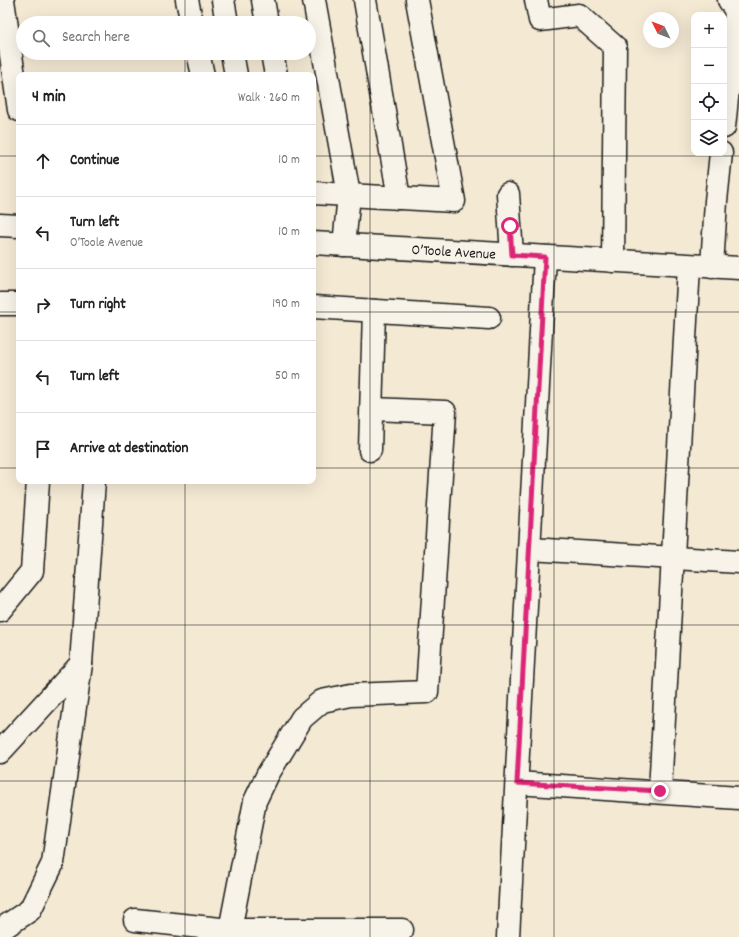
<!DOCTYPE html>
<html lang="en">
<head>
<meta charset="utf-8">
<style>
	body { margin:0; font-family:Dekko,sans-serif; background:#f6f6f6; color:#202124 }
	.controls { position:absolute; right:12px; top:12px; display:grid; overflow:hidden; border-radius:8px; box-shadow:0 4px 16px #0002 }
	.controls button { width:36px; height:36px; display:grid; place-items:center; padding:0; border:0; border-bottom:1px solid #e0e0e0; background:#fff; color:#202124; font:20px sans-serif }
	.compass { position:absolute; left:643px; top:12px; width:36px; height:36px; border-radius:50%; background:#fff; box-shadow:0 4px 16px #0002; rotate:312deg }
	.stop { position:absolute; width:12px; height:12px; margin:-9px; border:3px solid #db2777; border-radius:50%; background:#fff }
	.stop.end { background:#db2777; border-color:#fff; box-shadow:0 1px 4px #0008 }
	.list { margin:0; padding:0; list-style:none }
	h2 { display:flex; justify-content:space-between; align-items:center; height:52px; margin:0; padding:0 16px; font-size:17px }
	h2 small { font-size:13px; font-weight:400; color:#757577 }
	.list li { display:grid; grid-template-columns:26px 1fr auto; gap:12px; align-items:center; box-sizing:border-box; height:72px; padding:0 16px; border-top:1px solid #e0e0e0 }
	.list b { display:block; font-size:15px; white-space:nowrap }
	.list p { margin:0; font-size:13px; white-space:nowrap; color:#757577 }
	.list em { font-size:13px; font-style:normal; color:#757577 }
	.icon { flex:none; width:22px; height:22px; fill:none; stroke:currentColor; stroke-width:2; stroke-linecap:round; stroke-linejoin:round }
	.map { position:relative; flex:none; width:739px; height:937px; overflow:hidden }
	.search { position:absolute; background:#fff; box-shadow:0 4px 16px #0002; left:16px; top:16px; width:300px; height:44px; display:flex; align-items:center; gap:10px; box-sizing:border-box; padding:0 14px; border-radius:22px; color:#757577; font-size:15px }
	.panel { position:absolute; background:#fff; box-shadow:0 4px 16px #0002; left:16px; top:72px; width:300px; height:412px; border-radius:8px }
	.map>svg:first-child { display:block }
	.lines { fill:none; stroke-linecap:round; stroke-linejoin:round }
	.minor-casing { stroke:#1c1c1c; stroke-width:25 }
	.minor { stroke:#f7f3e8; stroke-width:22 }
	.route { stroke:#db2777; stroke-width:5 }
	.grid { fill:none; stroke:#1c1c1c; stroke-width:1; stroke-opacity:0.55 }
	.labels { text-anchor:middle; stroke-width:4; stroke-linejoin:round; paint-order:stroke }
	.street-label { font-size:15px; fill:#1c1c1c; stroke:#f7f3e8 }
</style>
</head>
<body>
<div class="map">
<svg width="739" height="937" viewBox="0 0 739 937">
	<rect width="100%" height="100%" fill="#f4e9d3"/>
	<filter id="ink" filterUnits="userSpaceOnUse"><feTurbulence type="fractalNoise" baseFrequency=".025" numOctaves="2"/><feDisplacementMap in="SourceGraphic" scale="8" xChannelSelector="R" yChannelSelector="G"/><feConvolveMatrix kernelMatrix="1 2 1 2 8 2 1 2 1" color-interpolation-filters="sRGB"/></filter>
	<g filter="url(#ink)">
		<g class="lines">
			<g class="minor-casing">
				<g id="minor">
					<polyline points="3,0 19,110"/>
					<polyline points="187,0 192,23"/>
					<polyline points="223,0 227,23"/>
					<polyline points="263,0 267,23"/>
					<polyline points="314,0 349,195 344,245"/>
					<polyline points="365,0 399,198"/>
					<polyline points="536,0 540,20 579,15 615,47 613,261"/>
					<polyline points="198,53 203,75"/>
					<polyline points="232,53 236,75"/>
					<polyline points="272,53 276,75"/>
					<polyline points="724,127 736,11 729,0"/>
					<polyline points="313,193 454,201 417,0"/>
					<polyline points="508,194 512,255"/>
					<polyline points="0,225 19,226"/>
					<path id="s1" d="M313,243L739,268"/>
					<polyline points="712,267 716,201 721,153"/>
					<polyline points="0,304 19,304"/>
					<polyline points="313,307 489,318"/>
					<polyline points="370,450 374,311"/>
					<polyline points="530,549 739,562"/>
					<polyline points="0,610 32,571 38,481"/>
					<polyline points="0,752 81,664 94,481"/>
					<polyline points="517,783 739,798"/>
					<polyline points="660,791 689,266"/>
					<polyline points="135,920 230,930 402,930"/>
					<polyline points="0,930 30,910 53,863 81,664"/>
					<polyline points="230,930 255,801 268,774 302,718 322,701 351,695 427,692 445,412 372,409"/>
					<polyline points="508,937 545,257"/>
				</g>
			</g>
			<use href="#minor" class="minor"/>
		</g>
	</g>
	<g class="lines" filter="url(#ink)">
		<polyline class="route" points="510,226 512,255 545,257 517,783 660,791"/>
	</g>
	<path class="grid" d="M185,0V23M370,0V937M554,0V937M185,53V75M0,156H19M313,156H739M0,312H19M313,312H739M0,468H19M313,468H739M185,481V937M0,625H739M0,781H739"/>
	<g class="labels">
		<g class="street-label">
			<text dy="5" stroke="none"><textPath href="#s1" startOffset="141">O’Toole Avenue</textPath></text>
		</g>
	</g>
</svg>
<div class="controls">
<button>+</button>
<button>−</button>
<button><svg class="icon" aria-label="locate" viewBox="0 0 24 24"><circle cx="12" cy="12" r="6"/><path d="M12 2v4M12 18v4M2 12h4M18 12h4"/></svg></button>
<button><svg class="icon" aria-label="layers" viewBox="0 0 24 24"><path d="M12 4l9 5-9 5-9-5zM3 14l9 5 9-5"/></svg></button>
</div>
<svg class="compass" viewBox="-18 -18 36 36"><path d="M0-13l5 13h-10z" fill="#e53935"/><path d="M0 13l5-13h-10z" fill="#757577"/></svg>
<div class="stop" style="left:510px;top:226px"></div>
<div class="stop end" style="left:660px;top:791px"></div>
<div class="search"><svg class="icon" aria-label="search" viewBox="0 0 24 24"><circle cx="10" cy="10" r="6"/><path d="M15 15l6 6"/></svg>Search here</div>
<section class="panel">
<h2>4 min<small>Walk · 260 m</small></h2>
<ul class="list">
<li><svg class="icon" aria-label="ahead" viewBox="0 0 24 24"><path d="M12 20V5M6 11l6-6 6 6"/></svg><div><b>Continue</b></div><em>10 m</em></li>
<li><svg class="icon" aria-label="left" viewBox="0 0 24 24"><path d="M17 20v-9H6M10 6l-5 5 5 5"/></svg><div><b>Turn left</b><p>O’Toole Avenue</p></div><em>10 m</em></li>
<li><svg class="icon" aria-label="right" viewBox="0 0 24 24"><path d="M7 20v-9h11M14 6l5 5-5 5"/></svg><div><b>Turn right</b></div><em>190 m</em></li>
<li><svg class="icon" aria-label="left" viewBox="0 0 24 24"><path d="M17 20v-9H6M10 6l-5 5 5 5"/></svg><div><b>Turn left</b></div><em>50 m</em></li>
<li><svg class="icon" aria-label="arrive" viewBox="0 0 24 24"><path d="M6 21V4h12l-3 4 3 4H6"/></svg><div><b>Arrive at destination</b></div></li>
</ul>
</section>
</div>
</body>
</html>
